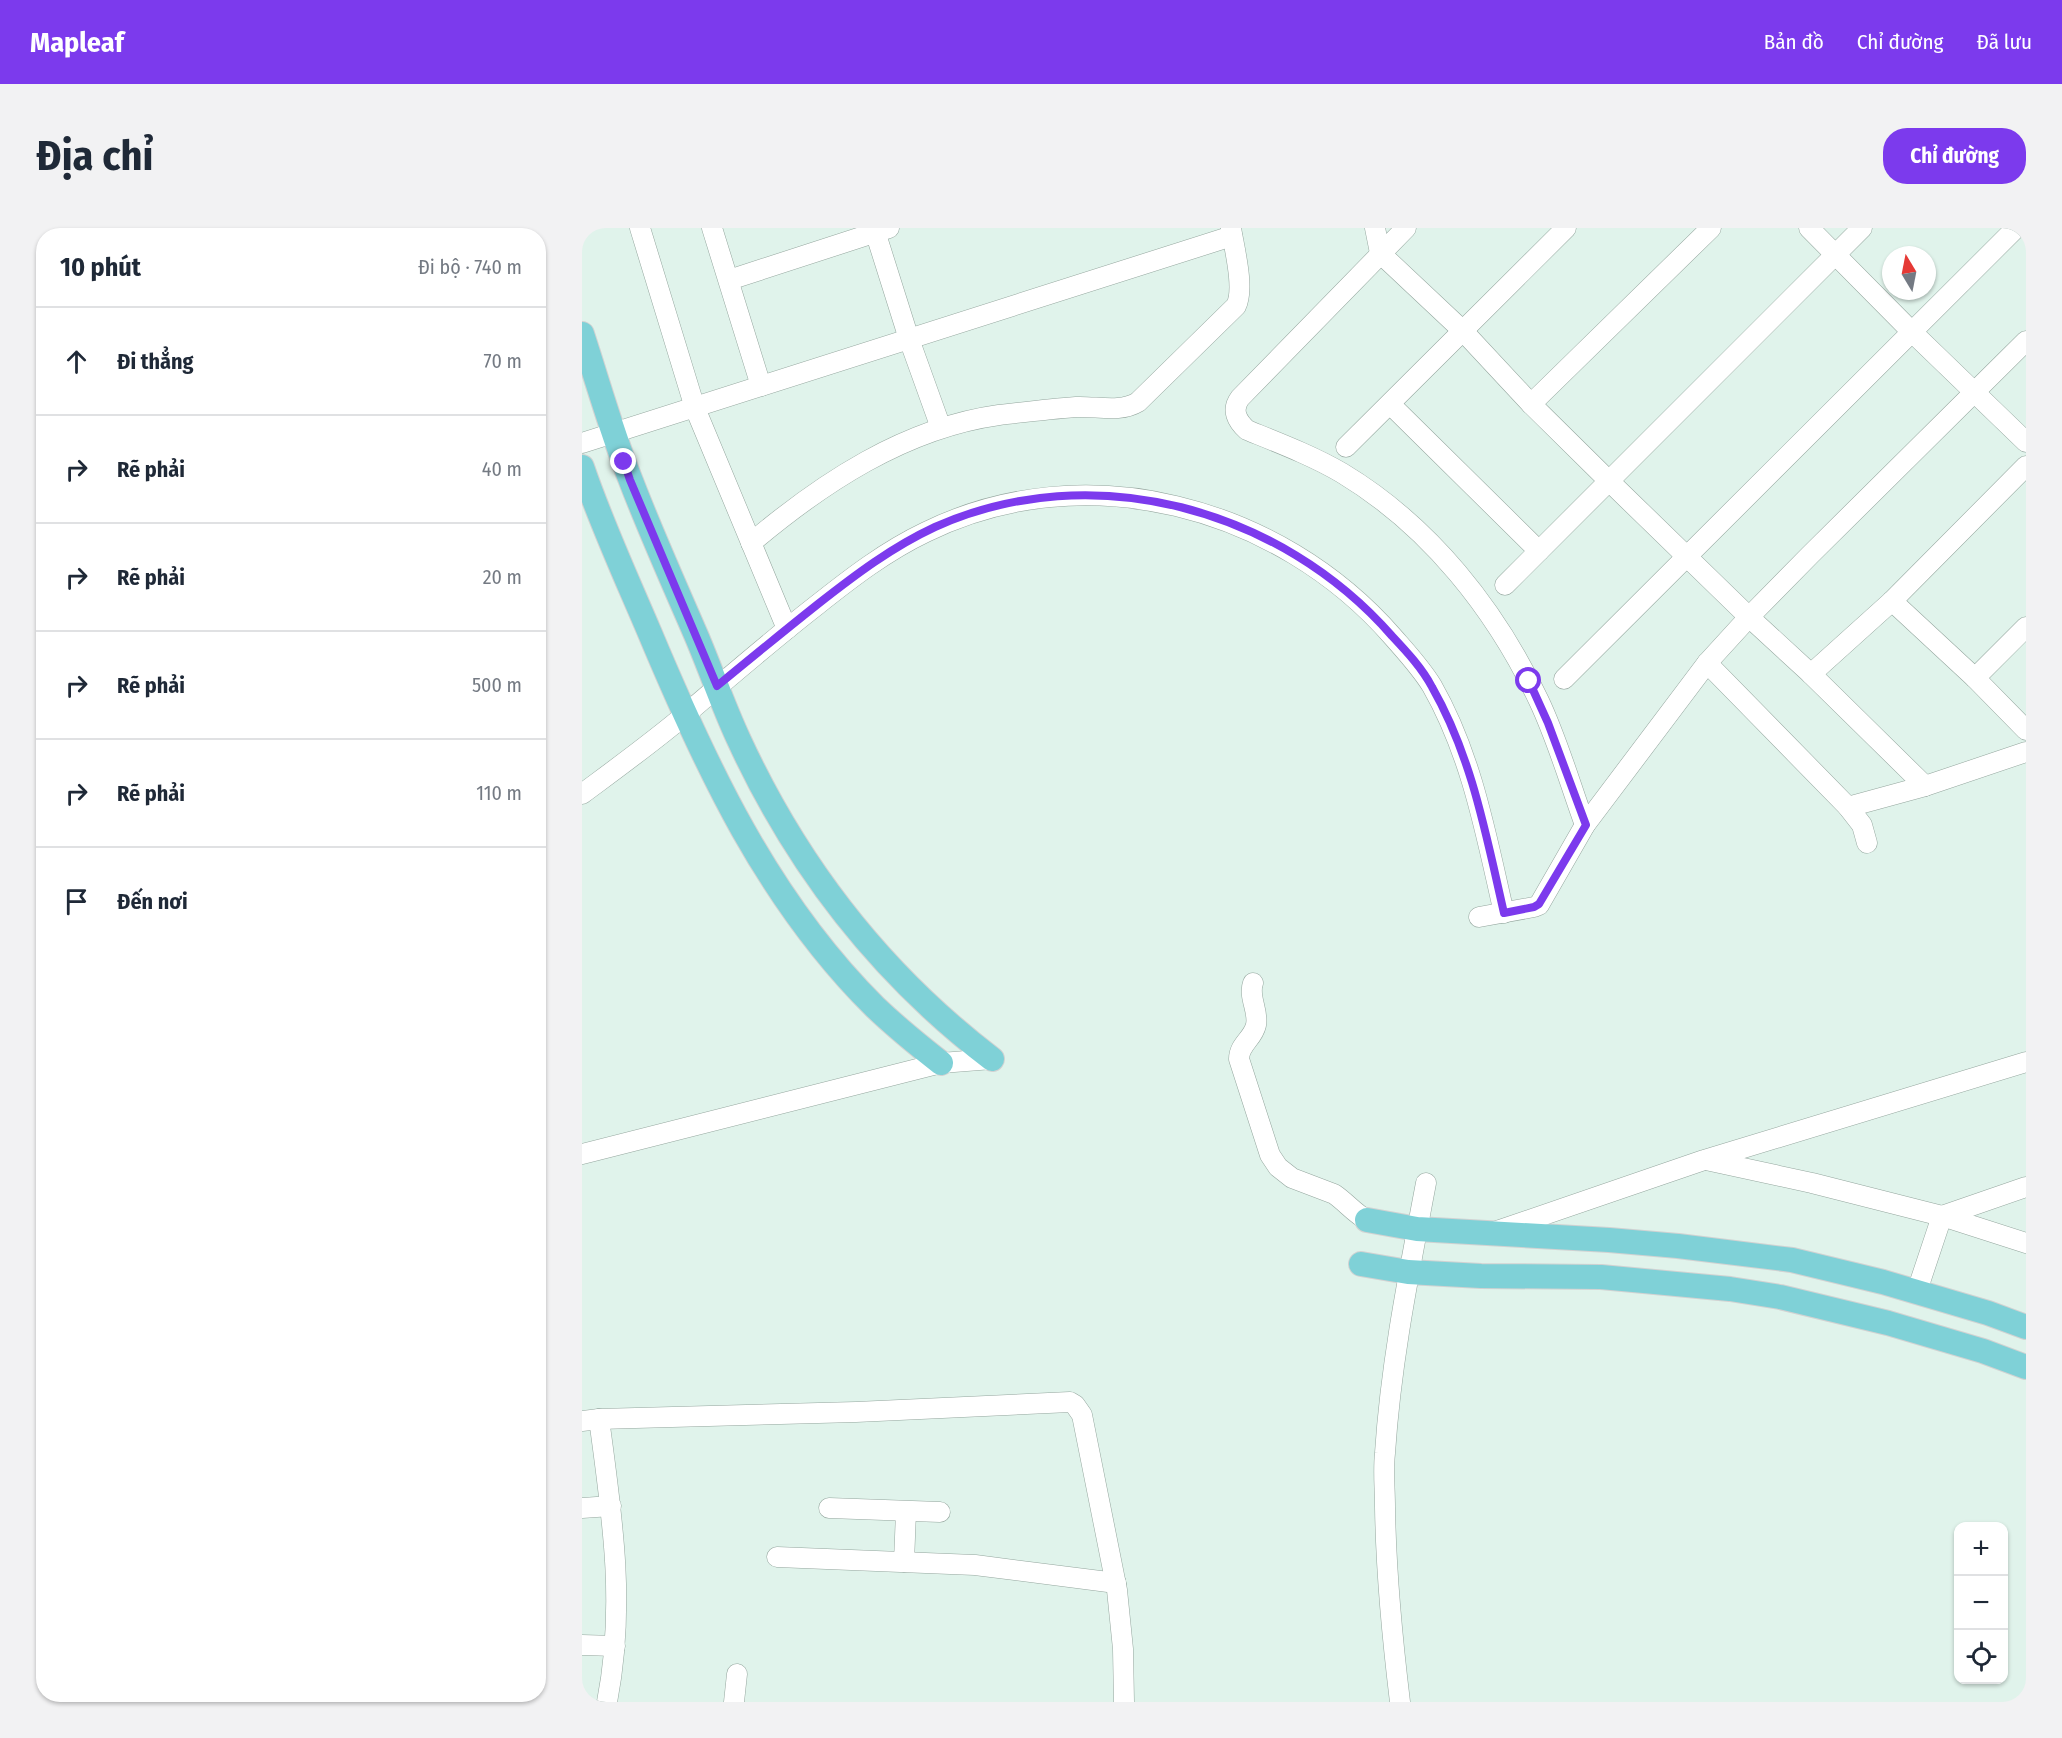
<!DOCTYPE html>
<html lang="vi">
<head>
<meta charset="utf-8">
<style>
	body { margin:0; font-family:"Fira Sans Condensed",sans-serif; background:#f2f2f3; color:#1f2937 }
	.controls { position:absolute; right:18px; bottom:18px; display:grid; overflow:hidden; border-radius:12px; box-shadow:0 2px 4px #0004 }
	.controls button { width:54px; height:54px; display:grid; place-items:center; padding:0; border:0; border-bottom:2px solid #e0e1e3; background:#fff; color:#1f2937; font:30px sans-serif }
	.compass { position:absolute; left:1300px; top:18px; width:54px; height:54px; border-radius:50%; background:#fff; box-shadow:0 2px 4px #0004; rotate:350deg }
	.stop { position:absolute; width:18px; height:18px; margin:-14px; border:4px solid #7c3aed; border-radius:50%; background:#fff }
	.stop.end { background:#7c3aed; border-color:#fff; box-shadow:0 2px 6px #0008 }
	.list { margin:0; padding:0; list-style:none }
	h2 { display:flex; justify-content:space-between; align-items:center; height:78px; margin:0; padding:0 24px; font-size:26px }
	h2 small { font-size:20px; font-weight:400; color:#747a83 }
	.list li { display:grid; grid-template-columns:39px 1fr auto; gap:18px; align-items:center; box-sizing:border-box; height:108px; padding:0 24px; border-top:2px solid #e0e1e3 }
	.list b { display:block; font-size:22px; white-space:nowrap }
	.list em { font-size:20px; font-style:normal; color:#747a83 }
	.icon { flex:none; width:33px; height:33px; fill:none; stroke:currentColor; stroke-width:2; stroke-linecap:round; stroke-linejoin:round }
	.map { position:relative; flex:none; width:1444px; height:1474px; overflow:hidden; border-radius:24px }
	header { display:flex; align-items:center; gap:36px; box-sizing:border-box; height:84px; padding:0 30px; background:#7c3aed; color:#fff }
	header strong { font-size:28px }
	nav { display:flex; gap:33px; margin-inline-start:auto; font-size:21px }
	.intro { display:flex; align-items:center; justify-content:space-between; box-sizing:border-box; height:144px; padding:0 36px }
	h1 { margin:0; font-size:42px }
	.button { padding:15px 27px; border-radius:24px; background:#7c3aed; color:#fff; font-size:21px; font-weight:700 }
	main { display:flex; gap:36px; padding:0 36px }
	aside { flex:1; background:#fff; border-radius:24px; box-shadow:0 2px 4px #0004 }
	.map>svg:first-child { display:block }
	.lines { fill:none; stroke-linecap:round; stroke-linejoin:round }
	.minor-casing { stroke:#94a69e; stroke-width:21 }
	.major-casing { stroke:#d1d2d2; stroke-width:26 }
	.minor { stroke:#fff; stroke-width:20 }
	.major { stroke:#7fd1d7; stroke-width:24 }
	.route { stroke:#7c3aed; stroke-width:8 }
</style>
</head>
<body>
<header>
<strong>Mapleaf</strong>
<nav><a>Bản đồ</a><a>Chỉ đường</a><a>Đã lưu</a></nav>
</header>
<div class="intro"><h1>Địa chỉ</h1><a class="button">Chỉ đường</a></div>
<main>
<aside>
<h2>10 phút<small>Đi bộ · 740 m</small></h2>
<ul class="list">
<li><svg class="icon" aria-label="ahead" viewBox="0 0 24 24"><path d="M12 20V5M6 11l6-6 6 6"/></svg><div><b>Đi thẳng</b></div><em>70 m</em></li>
<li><svg class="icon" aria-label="right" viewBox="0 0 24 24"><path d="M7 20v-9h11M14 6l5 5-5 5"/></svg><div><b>Rẽ phải</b></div><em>40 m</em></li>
<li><svg class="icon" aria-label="right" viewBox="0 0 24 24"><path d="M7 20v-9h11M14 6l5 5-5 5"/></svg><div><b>Rẽ phải</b></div><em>20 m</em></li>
<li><svg class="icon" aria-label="right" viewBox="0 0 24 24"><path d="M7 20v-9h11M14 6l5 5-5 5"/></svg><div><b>Rẽ phải</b></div><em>500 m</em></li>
<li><svg class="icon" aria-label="right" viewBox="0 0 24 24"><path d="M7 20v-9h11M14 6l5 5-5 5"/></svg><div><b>Rẽ phải</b></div><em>110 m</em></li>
<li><svg class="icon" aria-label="arrive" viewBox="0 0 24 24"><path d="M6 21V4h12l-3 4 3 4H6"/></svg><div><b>Đến nơi</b></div></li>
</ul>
</aside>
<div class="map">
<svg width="1444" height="1474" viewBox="0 0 1444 1474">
	<rect width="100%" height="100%" fill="#e0f3eb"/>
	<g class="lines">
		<g class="minor-casing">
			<g id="minor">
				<polyline points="58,0 113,180 205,401"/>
				<polyline points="130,0 179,158"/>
				<polyline points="292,0 327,111 359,200"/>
				<polyline points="793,0 798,25 881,103 949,176 1027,253 1167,389 1229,446 1343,558 1266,579"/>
				<path d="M824,0L658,170C649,182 655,193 665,202C697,215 731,228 760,245C848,298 914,382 957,473C976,513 988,556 1003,597"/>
				<polyline points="1227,0 1330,104 1444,214"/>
				<polyline points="147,52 307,0"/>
				<polyline points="808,176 957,323"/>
				<polyline points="949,176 1129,0"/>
				<polyline points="0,215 650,8"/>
				<polyline points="764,219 984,0"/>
				<path d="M169,315C240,255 323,200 417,187C443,184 468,181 494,179C515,178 538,185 556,174L654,78C663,61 652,19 649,0"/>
				<polyline points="923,357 1280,0"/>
				<polyline points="1310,373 1444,238"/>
				<polyline points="1125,435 1266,579 1280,597 1285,615"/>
				<polyline points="1229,446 1310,373 1393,450 1444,502"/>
				<polyline points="1393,450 1444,399"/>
				<polyline points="982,451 1434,0"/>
				<polyline points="1343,558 1444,524"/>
				<path d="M0,566C35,540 71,514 104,486C147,449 190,412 235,377C269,350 304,323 344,304C503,226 697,278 811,409C825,425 839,440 850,458C890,528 904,607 922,685"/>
				<polyline points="897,689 952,679 957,677 1003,597 1125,435 1167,389 1228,327 1444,113"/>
				<path d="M671,755C666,769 677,783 674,797C671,811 657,816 657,831L688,927L696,939L710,950L752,966C764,974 772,985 785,992"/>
				<polyline points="0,926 359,835 410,831"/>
				<polyline points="1124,932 1230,955 1360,988 1444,1015"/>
				<polyline points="915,1003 1122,932 1444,834"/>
				<polyline points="1335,1063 1360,988 1444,959"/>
				<path d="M17,1191C30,1287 44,1377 25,1474"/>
				<polyline points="0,1193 17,1191 274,1184 488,1174 493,1177 500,1187 535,1362 541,1421 542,1474"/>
				<polyline points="0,1280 29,1278"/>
				<polyline points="247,1280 358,1284"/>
				<polyline points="195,1329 393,1337 534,1355"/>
				<polyline points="322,1334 324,1284"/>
				<polyline points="0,1417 33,1418"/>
				<polyline points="152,1474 155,1446"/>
				<path d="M818,1474C810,1408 804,1346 803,1279C803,1261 801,1243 803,1225C809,1133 827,1045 844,955"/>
			</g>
		</g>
		<g class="major-casing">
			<g id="major">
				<path d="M0,106C16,155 30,205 49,253C69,305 92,356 114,407C129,442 141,478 157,512C215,638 300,747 410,831"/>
				<path d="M0,239C19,295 44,349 67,403C124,539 186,673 293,779C314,799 336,817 359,835"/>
				<polyline points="785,992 835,1001 1027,1012 1096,1018 1210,1032 1301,1054 1406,1085 1444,1099"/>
				<polyline points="779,1036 826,1044 899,1048 1019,1049 1148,1061 1198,1069 1306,1095 1401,1123 1444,1139"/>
			</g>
		</g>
		<use href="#minor" class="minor"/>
		<use href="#major" class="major"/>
	</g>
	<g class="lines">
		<path class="route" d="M42,234L48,252L135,458C169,430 202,403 236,376C273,347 310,319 353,299C511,228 699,281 810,408C825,424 840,440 850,459C890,529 904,607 922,685L952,679L957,676L1004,597L966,495L947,453"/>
	</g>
</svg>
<div class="controls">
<button>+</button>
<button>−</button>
<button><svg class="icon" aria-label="locate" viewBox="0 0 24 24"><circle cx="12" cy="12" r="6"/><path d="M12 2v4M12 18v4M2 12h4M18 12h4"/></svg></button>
</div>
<svg class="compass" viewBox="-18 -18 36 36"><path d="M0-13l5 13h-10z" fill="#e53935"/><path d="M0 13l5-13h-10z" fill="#747a83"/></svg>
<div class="stop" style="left:947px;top:453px"></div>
<div class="stop end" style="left:42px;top:234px"></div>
</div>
</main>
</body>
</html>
